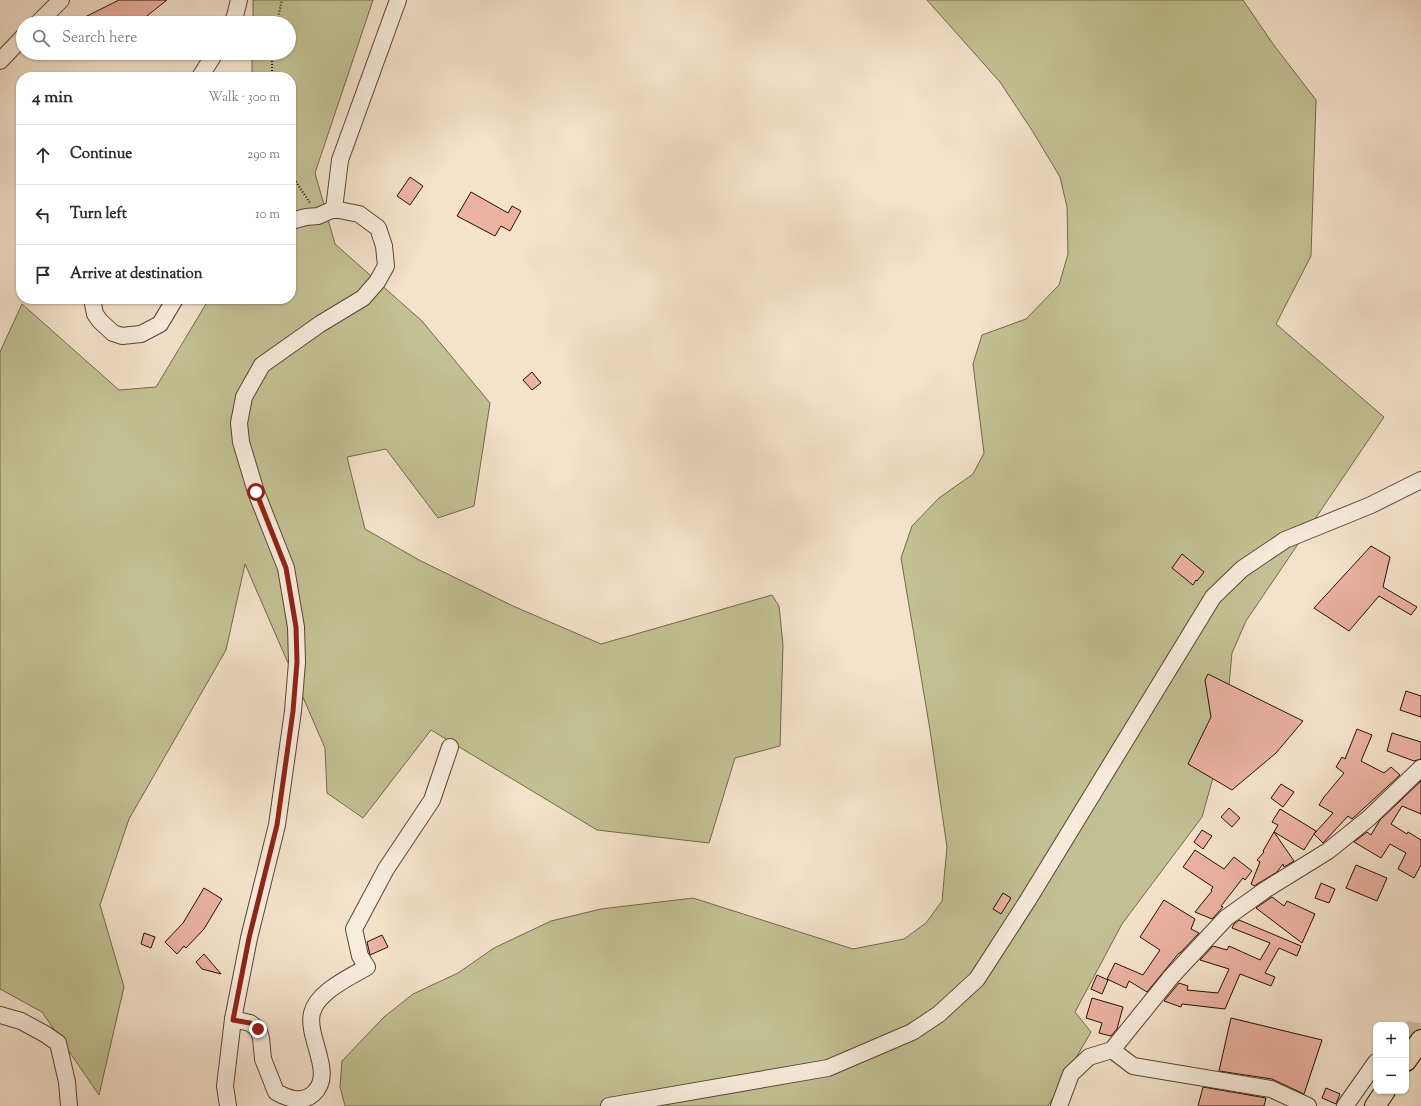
<!DOCTYPE html>
<html lang="en">
<head>
<meta charset="utf-8">
<style>
	body { margin:0; font-family:"Sorts Mill Goudy",serif; background:#f2f2f3; color:#2b2b33 }
	.controls { position:absolute; right:12px; bottom:12px; display:grid; overflow:hidden; border-radius:8px; box-shadow:0 1px 3px #0004 }
	.controls button { width:36px; height:36px; display:grid; place-items:center; padding:0; border:0; border-bottom:1px solid #e1e1e2; background:#fff; color:#2b2b33; font:20px sans-serif }
	.stop { position:absolute; width:12px; height:12px; margin:-9px; border:3px solid #8f2418; border-radius:50%; background:#fff }
	.stop.end { background:#8f2418; border-color:#fff; box-shadow:0 1px 4px #0008 }
	.list { margin:0; padding:0; list-style:none }
	h2 { display:flex; justify-content:space-between; align-items:center; height:52px; margin:0; padding:0 16px; font-size:17px }
	h2 small { font-size:13px; font-weight:400; color:#7c7c81 }
	.list li { display:grid; grid-template-columns:26px 1fr auto; gap:12px; align-items:center; box-sizing:border-box; height:60px; padding:0 16px; border-top:1px solid #e1e1e2 }
	.list b { display:block; font-size:15px; white-space:nowrap }
	.list em { font-size:13px; font-style:normal; color:#7c7c81 }
	.icon { flex:none; width:22px; height:22px; fill:none; stroke:currentColor; stroke-width:2; stroke-linecap:round; stroke-linejoin:round }
	.map { position:relative; flex:none; width:1421px; height:1106px; overflow:hidden }
	.search { position:absolute; background:#fff; box-shadow:0 1px 3px #0004; left:16px; top:16px; width:280px; height:44px; display:flex; align-items:center; gap:10px; box-sizing:border-box; padding:0 14px; border-radius:22px; color:#7c7c81; font-size:15px }
	.panel { position:absolute; background:#fff; box-shadow:0 1px 3px #0004; left:16px; top:72px; width:280px; height:232px; border-radius:16px }
	.map>svg:first-child { display:block }
	.green { fill:#c2c193; stroke:#75684b }
	.building { fill:#ebb2a2; stroke:#281003 }
	.lines { fill:none; stroke-linecap:round; stroke-linejoin:round }
	.minor-tunnel { stroke:#d5c2ad; stroke-width:16; stroke-dasharray:16 8; stroke-linecap:butt }
	.minor-casing { stroke:#5b4435; stroke-width:18 }
	.major-casing { stroke:#281003; stroke-width:22 }
	.path { stroke:#281003; stroke-width:2; stroke-dasharray:1 2; stroke-linecap:butt }
	.minor { stroke:#f8ecdd; stroke-width:16 }
	.major { stroke:#f4e2cb; stroke-width:20 }
	.route { stroke:#8f2418; stroke-width:5 }
</style>
</head>
<body>
<div class="map">
<svg width="1421" height="1106" viewBox="0 0 1421 1106">
	<rect width="100%" height="100%" fill="#f4e2cb"/>
	<filter id="stains"><feTurbulence type="fractalNoise" baseFrequency=".005" numOctaves="4"/><feColorMatrix values="0 0 0 0 .2 0 0 0 0 .09 0 0 0 0 .02 0 0 0 .5 -.17"/></filter>
	<radialGradient id="worn" r=".72"><stop offset=".6" stop-color="#630" stop-opacity="0"/><stop offset="1" stop-color="#630" stop-opacity=".3"/></radialGradient>
	<g class="green">
		<polygon points="253,0 373,0 315,173 335,244 422,321 490,403 474,506 438,518 386,449 347,457 365,529 419,560 513,606 601,644 772,595 779,606 783,645 780,746 735,758 709,843 597,830 431,730 363,818 327,793 325,748 245,564 226,650 129,819 100,905 124,987 99,1095 42,1012 0,989 0,352 22,304 119,390 156,387 209,299 291,299 291,77 252,77 252,53 289,53 289,23 253,23"/>
		<polygon points="927,0 1243,0 1273,44 1316,100 1311,256 1276,324 1384,417 1246,621 1232,653 1224,739 1202,817 1122,924 1075,1012 1091,1032 1048,1106 345,1106 340,1087 342,1061 384,1017 413,994 458,973 494,948 551,921 601,909 693,898 853,949 904,939 926,923 942,901 947,847 930,730 901,558 912,526 939,498 973,474 984,453 973,364 982,335 1026,319 1059,285 1068,254 1067,207 1060,177 1033,132 1000,82"/>
	</g>
	<g class="building">
		<polygon points="119,0 167,0 138,23 73,23"/>
		<polygon points="410,177 423,186 410,205 397,196"/>
		<polygon points="471,192 508,213 512,206 521,211 510,231 501,226 495,236 457,216"/>
		<polygon points="532,372 541,383 532,390 523,380"/>
		<polygon points="1371,546 1390,557 1383,587 1417,607 1411,615 1379,596 1349,631 1314,608"/>
		<polygon points="1182,554 1204,572 1197,581 1196,580 1193,585 1172,568"/>
		<polygon points="1208,674 1303,721 1276,753 1232,790 1188,764 1211,717 1205,680"/>
		<polygon points="1406,691 1421,696 1421,717 1400,710"/>
		<polygon points="1357,729 1372,735 1361,761 1384,773 1391,767 1400,775 1352,819 1348,816 1323,843 1314,834 1333,813 1319,805 1324,797 1344,773 1336,767 1342,757 1345,759"/>
		<polygon points="1392,733 1421,742 1421,759 1414,761 1387,751"/>
		<polygon points="1421,781 1421,814 1402,806 1391,824 1407,834 1408,832 1421,840 1421,865 1414,878 1398,869 1406,853 1390,844 1381,858 1354,842 1367,832 1371,835 1380,820"/>
		<polygon points="1281,784 1294,792 1283,807 1271,798"/>
		<polygon points="1229,808 1240,818 1232,827 1221,817"/>
		<polygon points="1280,809 1316,831 1304,850 1274,832 1278,825 1272,822"/>
		<polygon points="1202,830 1212,836 1203,849 1194,842"/>
		<polygon points="1274,832 1294,861 1284,867 1283,864 1277,872 1254,886 1251,884 1260,862 1257,860 1264,852 1263,851"/>
		<polygon points="1195,850 1224,869 1234,857 1252,871 1245,880 1243,878 1221,906 1223,907 1212,919 1195,912 1212,891 1211,890 1213,887 1183,867"/>
		<polygon points="1356,865 1387,878 1377,901 1346,888"/>
		<polygon points="1321,883 1335,889 1329,903 1315,898"/>
		<polygon points="204,888 222,899 204,929 186,948 184,946 177,954 165,942 183,923"/>
		<polygon points="1003,893 1011,898 1001,914 993,909"/>
		<polygon points="1272,897 1284,906 1287,901 1315,914 1302,943 1256,908"/>
		<polygon points="1164,900 1195,919 1191,929 1199,933 1180,953 1179,953 1147,992 1129,981 1126,988 1107,979 1115,963 1143,975 1160,950 1140,937"/>
		<polygon points="1239,920 1301,946 1297,956 1279,948 1265,973 1275,977 1271,986 1240,974 1225,1009 1182,1004 1181,1007 1164,1001 1179,983 1188,986 1187,990 1218,993 1229,969 1200,960 1213,946 1227,950 1229,946 1260,960 1270,943 1232,928 1234,924"/>
		<polygon points="144,933 155,937 151,948 141,944"/>
		<polygon points="382,935 388,947 370,955 367,942"/>
		<polygon points="204,954 221,974 202,969 196,962"/>
		<polygon points="1097,975 1108,980 1102,994 1091,989"/>
		<polygon points="1092,998 1123,1007 1117,1029 1111,1036 1099,1033 1102,1023 1086,1018"/>
		<polygon points="1231,1018 1322,1040 1304,1094 1272,1079 1219,1071"/>
		<polygon points="1203,1087 1266,1098 1264,1106 1198,1106"/>
		<polygon points="1326,1088 1340,1094 1336,1104 1322,1098"/>
	</g>
	<g class="lines">
		<polyline class="minor-tunnel" points="1406,1029 1421,1031"/>
		<g class="minor-casing">
			<g id="minor">
				<polyline points="38,23 61,0"/>
				<polyline points="232,23 235,16 239,0"/>
				<polyline points="0,61 23,37"/>
				<polyline points="200,77 215,53"/>
				<polyline points="334,209 340,160 398,0"/>
				<polyline points="92,299 95,314 100,321 113,333 122,336 141,334 160,324 175,299"/>
				<polyline points="0,1015 21,1021 45,1034 58,1043 67,1082 69,1106"/>
				<path d="M233,1019L250,1023L258,1029L261,1038L263,1059L276,1092C287,1098 301,1104 313,1094C336,1074 306,1038 312,1013C317,992 350,977 367,967L360,956L354,929L386,869L432,800L450,747"/>
				<polyline points="1112,1050 1133,1066 1271,1089 1308,1106"/>
				<polyline points="228,1106 225,1086 233,1019 249,938 277,825 293,711 297,662 296,627 286,568 256,492 241,442 239,423 244,397 262,365 320,324 363,298 377,282 386,266 384,246 378,228 359,214 334,209 318,216 306,217 291,221"/>
				<polyline points="609,1106 828,1068 912,1032 939,1014 977,979 1028,900 1213,597 1242,569 1285,540 1371,505 1421,480"/>
				<polyline points="1059,1106 1071,1074 1089,1057 1112,1050 1171,977 1226,918 1265,890 1328,851 1369,818 1421,768"/>
				<polyline points="1345,1106 1376,1062"/>
			</g>
		</g>
		<g class="major-casing">
			<g id="major">
				<polyline points="1406,1061 1421,1040"/>
				<polyline points="1375,1106 1385,1091"/>
			</g>
		</g>
		<g class="path">
			<polyline points="276,23 279,13 282,0"/>
			<polyline points="272,77 272,53"/>
			<polyline points="291,174 310,203"/>
		</g>
		<use href="#minor" class="minor"/>
		<use href="#major" class="major"/>
	</g>
	<g class="lines">
		<polyline class="route" points="256,492 286,568 296,627 297,662 293,711 277,825 249,938 233,1020 250,1023 258,1029"/>
	</g>
	<rect width="100%" height="100%" filter="url(#stains)"/>
	<rect width="100%" height="100%" fill="url(#worn)"/>
</svg>
<div class="controls">
<button>+</button>
<button>−</button>
</div>
<div class="stop" style="left:256px;top:492px"></div>
<div class="stop end" style="left:258px;top:1029px"></div>
<div class="search"><svg class="icon" aria-label="search" viewBox="0 0 24 24"><circle cx="10" cy="10" r="6"/><path d="M15 15l6 6"/></svg>Search here</div>
<section class="panel">
<h2>4 min<small>Walk · 300 m</small></h2>
<ul class="list">
<li><svg class="icon" aria-label="ahead" viewBox="0 0 24 24"><path d="M12 20V5M6 11l6-6 6 6"/></svg><div><b>Continue</b></div><em>290 m</em></li>
<li><svg class="icon" aria-label="left" viewBox="0 0 24 24"><path d="M17 20v-9H6M10 6l-5 5 5 5"/></svg><div><b>Turn left</b></div><em>10 m</em></li>
<li><svg class="icon" aria-label="arrive" viewBox="0 0 24 24"><path d="M6 21V4h12l-3 4 3 4H6"/></svg><div><b>Arrive at destination</b></div></li>
</ul>
</section>
</div>
</body>
</html>
